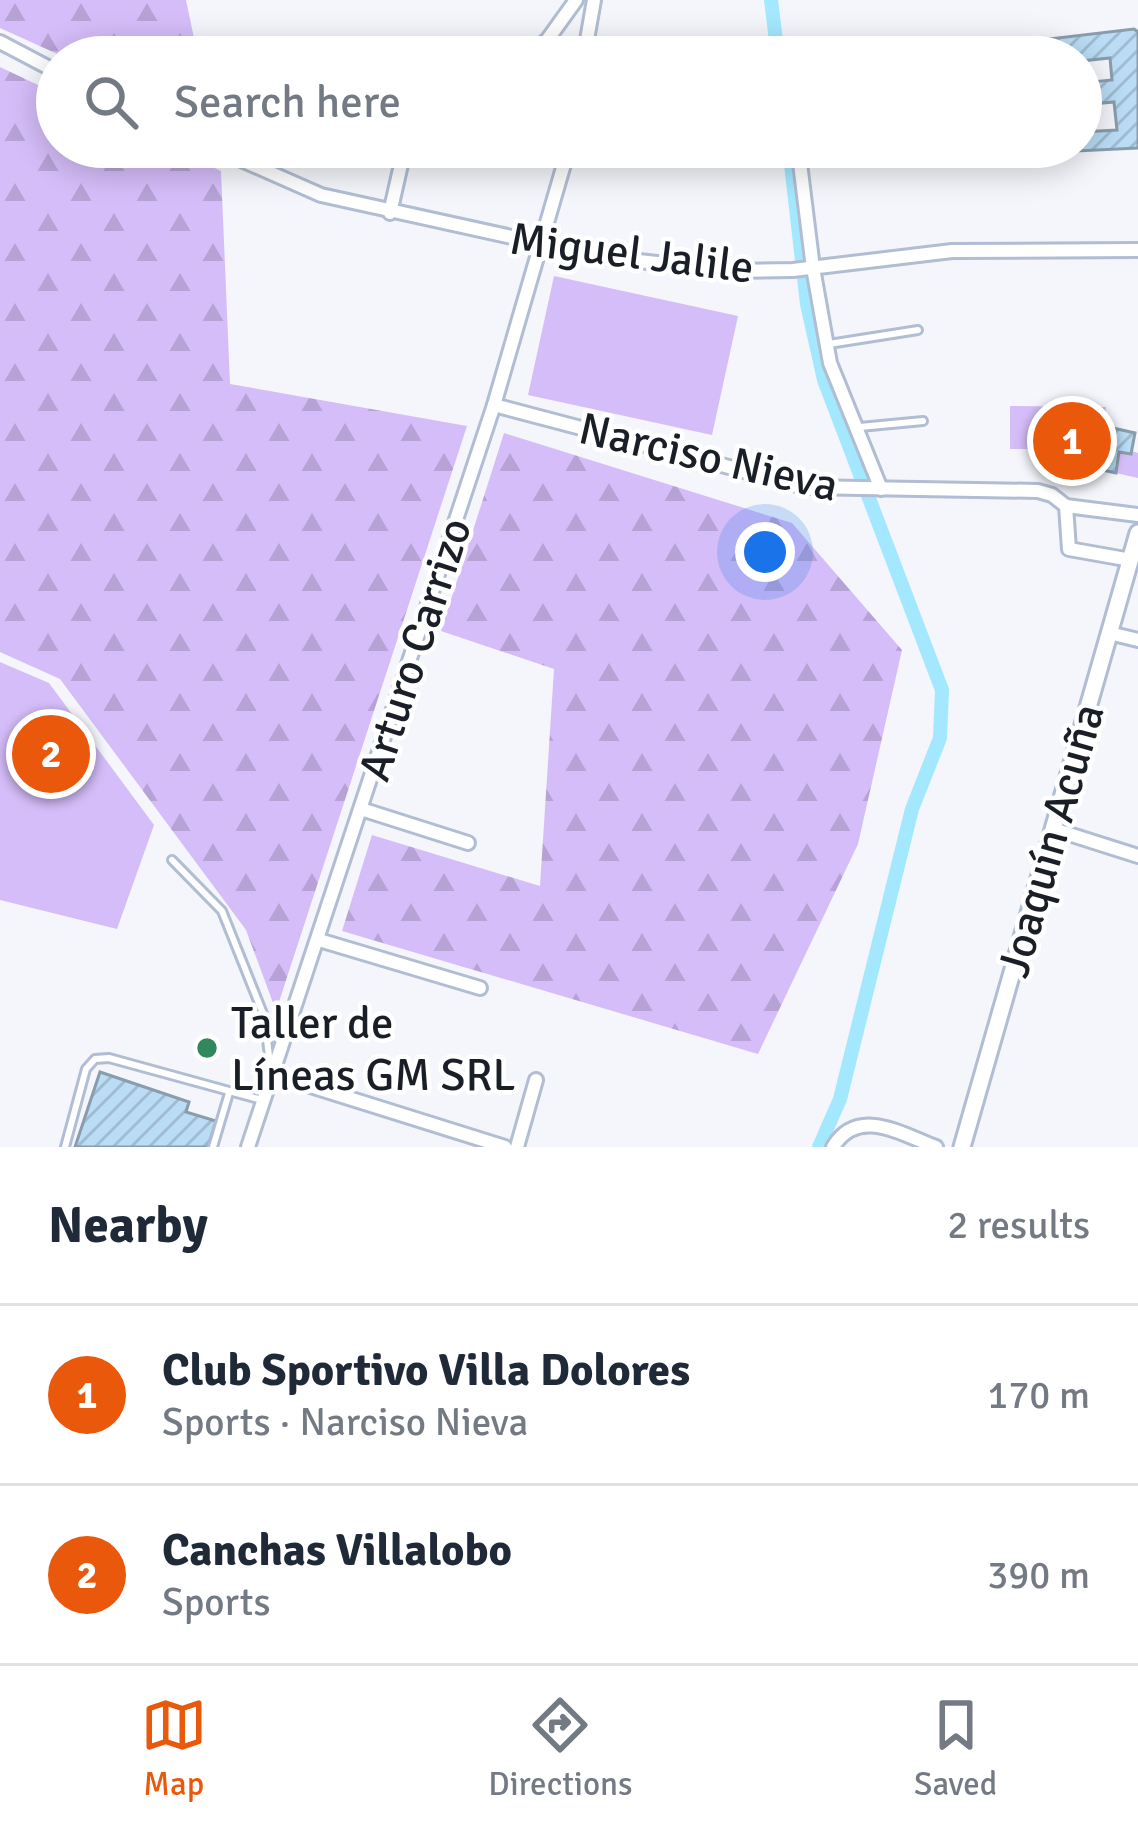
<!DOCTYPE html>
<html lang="en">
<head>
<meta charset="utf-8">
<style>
	body { margin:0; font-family:Signika,sans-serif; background:#f2f2f3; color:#1f2937 }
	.you { position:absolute; left:765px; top:552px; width:42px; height:42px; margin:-30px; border:9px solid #fff; border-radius:50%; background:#1a73e8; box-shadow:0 0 0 18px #1a73e833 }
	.badge { display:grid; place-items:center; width:78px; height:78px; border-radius:50%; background:#ea580c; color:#fff; font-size:39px; font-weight:700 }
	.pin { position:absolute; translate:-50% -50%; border:6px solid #fff; box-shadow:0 3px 12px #0006 }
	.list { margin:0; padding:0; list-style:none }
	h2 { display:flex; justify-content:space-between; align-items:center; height:156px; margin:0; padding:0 48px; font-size:51px }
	h2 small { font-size:39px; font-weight:400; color:#747a83 }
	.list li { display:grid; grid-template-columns:78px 1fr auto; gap:36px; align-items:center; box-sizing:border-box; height:180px; padding:0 48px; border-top:3px solid #e0e1e3 }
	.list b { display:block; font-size:45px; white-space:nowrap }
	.list p { margin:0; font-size:39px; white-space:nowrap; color:#747a83 }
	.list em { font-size:39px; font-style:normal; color:#747a83 }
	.icon { flex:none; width:66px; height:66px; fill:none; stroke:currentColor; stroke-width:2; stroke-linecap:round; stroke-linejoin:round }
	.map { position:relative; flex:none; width:1138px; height:1147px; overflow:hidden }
	.search { position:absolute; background:#fff; box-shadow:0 6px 30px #0003; left:36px; right:36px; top:36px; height:132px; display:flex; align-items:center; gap:30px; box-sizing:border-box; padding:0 42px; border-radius:66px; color:#747a83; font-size:45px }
	.sheet { height:516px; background:#fff }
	nav { display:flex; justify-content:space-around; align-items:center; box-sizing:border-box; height:168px; border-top:3px solid #e0e1e3; background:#fff; font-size:33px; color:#747a83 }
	nav a { display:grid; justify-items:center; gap:6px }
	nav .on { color:#ea580c }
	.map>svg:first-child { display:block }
	.forest { fill:url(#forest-firs) }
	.pitch { fill:#d5bdf9 }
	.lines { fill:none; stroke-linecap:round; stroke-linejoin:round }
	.canal { stroke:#a3e8ff; stroke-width:14 }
	.building { fill:url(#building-hatch); stroke:#899dad; stroke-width:3 }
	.service-casing { stroke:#b1bdd2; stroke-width:12 }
	.minor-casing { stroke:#b1bdd2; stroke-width:18 }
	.tertiary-casing { stroke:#b1bdd2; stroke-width:21 }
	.service { stroke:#fff; stroke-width:6 }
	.minor { stroke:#fff; stroke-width:12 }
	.tertiary { stroke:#fff; stroke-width:15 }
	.poi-dot { fill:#31885c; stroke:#fff; stroke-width:4.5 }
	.labels { text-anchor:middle; stroke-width:9; stroke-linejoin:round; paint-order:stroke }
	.street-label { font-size:45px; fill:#1a1f27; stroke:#fff }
	.poi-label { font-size:45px; fill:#1a1f27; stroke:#fff; text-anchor:start }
</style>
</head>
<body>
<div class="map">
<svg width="1138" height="1147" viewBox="0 0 1138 1147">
	<defs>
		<pattern id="forest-firs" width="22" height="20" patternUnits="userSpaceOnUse" patternTransform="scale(3)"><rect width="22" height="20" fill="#d5bdf9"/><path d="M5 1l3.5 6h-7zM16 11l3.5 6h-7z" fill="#b6a2d5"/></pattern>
		<pattern id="building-hatch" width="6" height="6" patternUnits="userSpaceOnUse" patternTransform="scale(3)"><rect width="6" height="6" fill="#badcf5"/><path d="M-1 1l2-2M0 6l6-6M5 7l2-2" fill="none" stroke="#9fbcd2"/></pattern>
	</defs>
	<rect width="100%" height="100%" fill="#f4f6fb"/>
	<g class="forest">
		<polygon points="0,0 186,0 198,57 64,57 0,28"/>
		<polygon points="0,67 57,94 57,147 170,147 221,171 230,384 467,426 276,1011 246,930 60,679 0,652"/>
		<polygon points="504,433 792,523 902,650 858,844 758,1054 342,931 372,835 540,886 554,669 441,631"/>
	</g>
	<g class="pitch">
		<polygon points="554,276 738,316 712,435 528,395"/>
		<polygon points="1010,406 1106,407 1104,426 1135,433 1132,451 1138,453 1138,478 1098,469 1099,456 1049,449 1010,449"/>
		<polygon points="0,662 49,683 154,825 117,929 0,900"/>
	</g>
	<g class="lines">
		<g class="canal">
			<polyline points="771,0 778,57"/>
			<polyline points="789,147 807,304 824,380 942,690 940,738 912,809 840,1099 819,1147"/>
		</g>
	</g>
	<g class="building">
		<polygon points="1134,29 1138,32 1138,148 1077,151 1081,132 1117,130 1114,102 1081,105 1081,83 1112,80 1110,58 1081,61 1081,57 1051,57 1049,39"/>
		<polygon points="1104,426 1135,433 1131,454 1119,452 1116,473 1098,469"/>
		<polygon points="100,1072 189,1102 186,1112 216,1121 208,1147 75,1147"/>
	</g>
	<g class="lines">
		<g class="service-casing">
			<g id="service">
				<polyline points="829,344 918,330"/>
				<polyline points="860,427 923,421"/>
				<polyline points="172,860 222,911 264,1016 270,1064"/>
				<polyline points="65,1147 86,1069 95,1059 109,1058 262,1100"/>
				<polyline points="213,1147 229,1093"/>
			</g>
		</g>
		<g class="minor-casing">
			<g id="minor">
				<polyline points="0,42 57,72"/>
				<polyline points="529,57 548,39 576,0"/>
				<polyline points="584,57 594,0"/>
				<polyline points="212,147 321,195 603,257 729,271 793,270 952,251 1138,250"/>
				<polyline points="798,147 813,268 830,363 881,489"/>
				<polyline points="390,213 405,147"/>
				<polyline points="494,405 805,487 1038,491 1052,495 1066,506 1138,515"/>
				<polyline points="1066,506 1069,549 1131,560"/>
				<polyline points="1109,633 1138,640"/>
				<polyline points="361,809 468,843"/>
				<polyline points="1053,829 1138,856"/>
				<polyline points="319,940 480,988"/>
				<polyline points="272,1074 505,1147"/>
				<polyline points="248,1147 494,405 569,147"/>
				<polyline points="517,1147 536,1080"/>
				<path d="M833,1147C858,1106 901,1134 936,1147"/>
			</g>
		</g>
		<g class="tertiary-casing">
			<polyline id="tertiary" points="962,1147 1138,533"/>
		</g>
		<use href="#service" class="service"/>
		<use href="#minor" class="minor"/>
		<use href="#tertiary" class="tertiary"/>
	</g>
	<circle class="poi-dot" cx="207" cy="1048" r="12"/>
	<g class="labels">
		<g class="street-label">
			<text transform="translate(632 252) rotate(7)" y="16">Miguel Jalile</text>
			<text transform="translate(709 456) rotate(13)" y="16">Narciso Nieva</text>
			<text transform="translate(414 649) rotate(-72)" y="16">Arturo Carrizo</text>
			<text transform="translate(1050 840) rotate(-74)" y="16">Joaquín Acuña</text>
		</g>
		<g class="poi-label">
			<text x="231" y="1038">Taller de<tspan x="231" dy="52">Líneas GM SRL</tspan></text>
		</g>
	</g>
</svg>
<div class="you"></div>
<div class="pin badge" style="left:1072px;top:441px">1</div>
<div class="pin badge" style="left:51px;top:754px">2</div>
<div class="search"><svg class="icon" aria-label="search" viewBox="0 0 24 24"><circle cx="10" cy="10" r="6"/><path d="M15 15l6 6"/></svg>Search here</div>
</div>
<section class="sheet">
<h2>Nearby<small>2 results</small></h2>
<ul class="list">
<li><span class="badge">1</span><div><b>Club Sportivo Villa Dolores</b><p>Sports · Narciso Nieva</p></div><em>170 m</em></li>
<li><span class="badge">2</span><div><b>Canchas Villalobo</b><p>Sports</p></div><em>390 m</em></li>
</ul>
</section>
<nav>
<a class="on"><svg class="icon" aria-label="map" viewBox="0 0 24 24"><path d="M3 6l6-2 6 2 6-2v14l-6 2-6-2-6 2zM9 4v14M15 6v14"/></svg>Map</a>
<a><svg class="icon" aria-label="directions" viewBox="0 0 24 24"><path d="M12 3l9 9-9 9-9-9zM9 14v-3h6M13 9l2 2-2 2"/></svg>Directions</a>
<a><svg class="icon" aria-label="saved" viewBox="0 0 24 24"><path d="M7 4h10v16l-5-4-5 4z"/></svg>Saved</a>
</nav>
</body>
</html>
